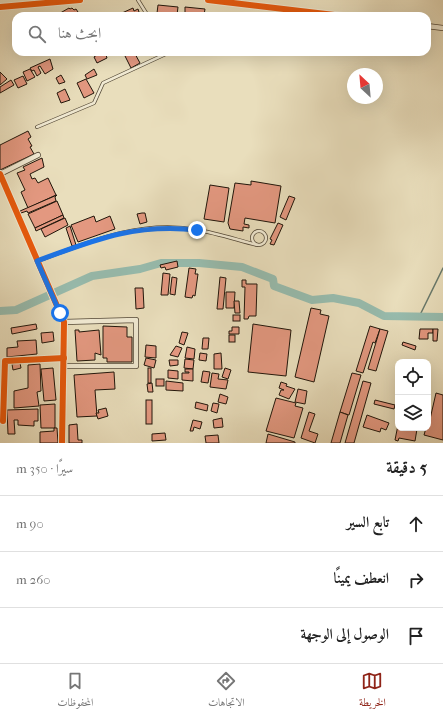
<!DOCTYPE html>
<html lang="ar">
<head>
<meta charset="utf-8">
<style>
	body { margin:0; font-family:"IM FELL French Canon",Amiri,serif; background:#f6f6f6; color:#222; direction:rtl }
	.controls { position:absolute; right:12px; bottom:12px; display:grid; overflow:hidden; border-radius:8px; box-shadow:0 4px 16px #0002 }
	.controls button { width:36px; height:36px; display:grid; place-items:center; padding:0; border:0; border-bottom:1px solid #e0e0e0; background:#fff; color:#222; font:20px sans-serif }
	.compass { position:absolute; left:347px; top:68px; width:36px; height:36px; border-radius:50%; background:#fff; box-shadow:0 4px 16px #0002; rotate:334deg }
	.stop { position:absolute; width:12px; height:12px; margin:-9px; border:3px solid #1a73e8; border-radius:50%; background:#fff }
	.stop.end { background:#1a73e8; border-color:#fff; box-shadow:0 1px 4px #0008 }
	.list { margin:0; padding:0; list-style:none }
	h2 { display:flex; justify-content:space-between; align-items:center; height:52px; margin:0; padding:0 16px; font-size:17px }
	h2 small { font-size:13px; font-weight:400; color:#767676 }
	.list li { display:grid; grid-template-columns:26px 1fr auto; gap:12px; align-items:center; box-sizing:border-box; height:56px; padding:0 16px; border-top:1px solid #e0e0e0 }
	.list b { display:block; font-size:15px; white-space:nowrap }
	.list em { font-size:13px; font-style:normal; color:#767676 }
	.icon { flex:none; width:22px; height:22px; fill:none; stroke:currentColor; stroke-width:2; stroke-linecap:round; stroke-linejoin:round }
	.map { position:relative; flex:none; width:443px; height:443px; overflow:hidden; direction:ltr }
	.search { position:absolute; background:#fff; box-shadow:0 4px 16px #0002; left:12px; right:12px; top:12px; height:44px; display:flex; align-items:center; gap:10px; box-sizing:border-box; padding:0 14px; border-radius:12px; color:#767676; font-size:15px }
	.sheet { height:220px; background:#fff }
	nav { display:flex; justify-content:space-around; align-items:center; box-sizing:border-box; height:56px; border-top:1px solid #e0e0e0; background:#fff; font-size:11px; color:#767676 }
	nav a { display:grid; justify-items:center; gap:2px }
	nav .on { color:#8f2418 }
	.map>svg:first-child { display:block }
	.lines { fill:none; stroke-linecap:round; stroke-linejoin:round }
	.stream { stroke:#67796c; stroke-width:1.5 }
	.river { stroke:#97bcae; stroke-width:8 }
	.building { fill:#e39880; stroke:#20150a }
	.service-casing { stroke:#524736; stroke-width:4 }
	.minor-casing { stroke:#524736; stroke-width:6 }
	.service { stroke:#f1ead3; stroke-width:2.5 }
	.minor { stroke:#f1ead3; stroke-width:4.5 }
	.cycleway-casing { stroke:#f1ead3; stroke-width:8 }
	.cycleway { stroke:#e8590c; stroke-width:6 }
	.route { stroke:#1a73e8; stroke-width:5 }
</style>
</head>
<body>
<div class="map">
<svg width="443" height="443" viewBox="0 0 443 443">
	<rect width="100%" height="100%" fill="#e9debc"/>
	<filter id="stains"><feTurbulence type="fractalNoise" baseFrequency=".005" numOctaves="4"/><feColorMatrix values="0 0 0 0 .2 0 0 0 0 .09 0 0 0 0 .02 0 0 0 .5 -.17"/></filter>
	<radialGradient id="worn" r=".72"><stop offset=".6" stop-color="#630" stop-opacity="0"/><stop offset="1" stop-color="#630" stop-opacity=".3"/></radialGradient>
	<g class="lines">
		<polyline class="stream" points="419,317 443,268"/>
		<polyline class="river" points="0,311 16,310 92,276 140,269 161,263 199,263 242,267 273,279 274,286 312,300 333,298 359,303 384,316 443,317"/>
	</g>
	<g class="building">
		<polygon points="158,5 178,7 177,15 157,13"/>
		<polygon points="185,7 205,9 204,15 185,13"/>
		<polygon points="69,8 70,9 72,8 74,10 76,9 78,12 71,16 55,16"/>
		<polygon points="133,8 134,11 138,9 139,12 132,16 123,16 122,13"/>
		<polygon points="101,52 105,52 107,58 97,63 94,57"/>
		<polygon points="123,52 134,52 140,63 131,68"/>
		<polygon points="50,59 53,69 45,74 40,66 38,67 41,73 37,76 34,70 32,71 30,68"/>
		<polygon points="30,69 35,77 27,81 23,72"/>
		<polygon points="94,69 97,75 87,79 85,75"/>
		<polygon points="0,72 7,79 0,85"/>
		<polygon points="61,75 65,82 59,84 56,78"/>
		<polygon points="23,76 27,84 18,88 14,80"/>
		<polygon points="86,79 94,93 84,98 77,83"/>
		<polygon points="11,80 14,85 0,93 0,87"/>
		<polygon points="65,89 70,100 61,103 57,93"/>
		<polygon points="28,131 31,137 28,139 32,146 30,147 34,154 0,170 0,145"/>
		<polygon points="42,158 44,167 30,174 32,179 35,178 38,183 48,178 56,195 28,208 21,192 25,190 17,173 25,170 23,167"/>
		<polygon points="251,181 281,186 275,223 245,218 244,224 249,225 249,228 243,227 243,231 230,229 228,223 235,183 251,185"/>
		<polygon points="210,185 229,188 224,222 204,219"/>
		<polygon points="57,195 55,197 56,201 28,213 27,211 21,213 20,211"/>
		<polygon points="289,196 295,198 286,220 280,217"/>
		<polygon points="57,201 63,215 35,228 28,214"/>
		<polygon points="142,213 145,213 147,222 140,224 137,214"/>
		<polygon points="63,215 64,218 36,231 35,228"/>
		<polygon points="94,216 96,222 110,216 115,229 78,242 71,225"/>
		<polygon points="65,218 68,225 45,237 41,229"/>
		<polygon points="278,223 283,225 274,245 270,244 272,240 270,239"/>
		<polygon points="70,226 76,245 72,246 66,228"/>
		<polygon points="177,261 178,267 166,270 165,267 161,268 160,265"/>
		<polygon points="189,268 196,269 195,274 198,274 195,296 193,295 192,298 185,297"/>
		<polygon points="163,273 170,274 168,295 161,295"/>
		<polygon points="172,277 177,278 175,295 170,294"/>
		<polygon points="220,277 226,278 223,309 217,309"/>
		<polygon points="242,280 246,280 246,284 257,284 256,316 249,316 248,319 244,319 245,287 242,287"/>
		<polygon points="135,288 143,288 144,308 136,309"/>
		<polygon points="226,292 235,292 234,308 226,308"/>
		<polygon points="234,301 239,301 240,313 235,313"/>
		<polygon points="311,308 321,310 320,314 329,316 314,382 295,377"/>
		<rect x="233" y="315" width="7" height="6"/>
		<polygon points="36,324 37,329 12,334 11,328"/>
		<polygon points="253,324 291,330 286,376 248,372"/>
		<polygon points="103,326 127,327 127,337 132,337 132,362 107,362 107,358 103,358"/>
		<polygon points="370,326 380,329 375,343 373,342 363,373 356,371"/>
		<polygon points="232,327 239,327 239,334 229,334 229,331 232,331"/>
		<polygon points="380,329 388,331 376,371 368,369"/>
		<polygon points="420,329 433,329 433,333 428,333 428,339 419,339"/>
		<polygon points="433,329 438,329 437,341 433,341"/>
		<polygon points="75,330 79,330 79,332 99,330 101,355 95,353 95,360 77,361"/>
		<polygon points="53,332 54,341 42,343 41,333"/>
		<polygon points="182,332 188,333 184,345 179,343"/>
		<rect x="229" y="335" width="6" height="7"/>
		<polygon points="203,338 209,338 208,349 202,349"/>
		<polygon points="36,340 37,354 7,357 7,348 18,347 17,341"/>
		<polygon points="403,342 416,346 415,350 402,345"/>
		<polygon points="146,345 156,346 156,358 145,357"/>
		<polygon points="176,346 182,348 178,357 170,355"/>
		<polygon points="187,347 195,349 194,359 185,358"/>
		<polygon points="200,353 207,354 206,361 199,360"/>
		<polygon points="221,353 222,369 214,369 214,354"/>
		<polygon points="146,358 156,360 154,368 144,365"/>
		<polygon points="185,359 194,360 193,369 184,368"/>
		<polygon points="169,360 178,360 178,365 170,366"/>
		<polygon points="20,363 21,368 13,370 12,364"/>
		<polygon points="40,364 41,391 37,392 39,406 14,408 14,391 28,388 28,365"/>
		<polygon points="53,368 56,400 44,401 41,369"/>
		<rect x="148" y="368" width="3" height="15"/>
		<polygon points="225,368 231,370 228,379 222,377"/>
		<polygon points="185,369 193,369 193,381 182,380 182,373 189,373 189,372 185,372"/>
		<polygon points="168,370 178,371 178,379 168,378"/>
		<polygon points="203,371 210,372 208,383 201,382"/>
		<polygon points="114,372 115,389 95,390 97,416 77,417 74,375"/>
		<polygon points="212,373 219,374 218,379 228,380 226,389 210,387"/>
		<polygon points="352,373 361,375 349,415 340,412"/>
		<rect x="156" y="379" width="8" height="7"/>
		<polygon points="166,381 183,383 183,391 166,390"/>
		<polygon points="363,381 371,383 354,443 345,443"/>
		<polygon points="281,382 287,384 286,386 295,389 289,399 279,395 281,390 284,390 279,388"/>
		<polygon points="152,383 153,392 148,392 147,384"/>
		<polygon points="298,389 307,391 305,404 295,402"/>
		<polygon points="436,393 443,395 443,440 424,435 426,428 428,428"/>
		<polygon points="220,394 228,397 226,404 218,402"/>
		<polygon points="276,398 296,403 295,406 303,408 294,438 266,431"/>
		<rect x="146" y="400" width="6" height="24"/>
		<polygon points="375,400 395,405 394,409 374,404"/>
		<polygon points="196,402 208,405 207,411 195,408"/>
		<polygon points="213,403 219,404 217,413 211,411"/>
		<polygon points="55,404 55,428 41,428 40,405"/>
		<polygon points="106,408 108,416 98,419 96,413 99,413 98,410"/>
		<polygon points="38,409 38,421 34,421 34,426 18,425 18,420 14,420 15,434 8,434 7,410"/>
		<polygon points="309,412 315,414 309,431 318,434 315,443 301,438"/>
		<polygon points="340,412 348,415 340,443 331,443"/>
		<polygon points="367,415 389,423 386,430 381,428 380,432 363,427"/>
		<polygon points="222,418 223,427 214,428 213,420"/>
		<polygon points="193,420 202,422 200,429 194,427 193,431 190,431"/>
		<polygon points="77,424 78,440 82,440 82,443 69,443 69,425"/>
		<polygon points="398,425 398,428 417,429 415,441 399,438 398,441 395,440"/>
		<polygon points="54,428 57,428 58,443 40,443 40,432 54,431"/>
		<polygon points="165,433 166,440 152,441 152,434"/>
		<polygon points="268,434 295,442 295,443 266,443"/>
		<polygon points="218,435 219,443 206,443 205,436"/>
	</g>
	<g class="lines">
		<g class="service-casing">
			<g id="service">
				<polyline points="138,0 148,16"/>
				<polyline points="37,127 94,103 103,83 170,52"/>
				<circle cx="259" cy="238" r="7"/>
				<path d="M38,261C88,242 142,219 197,230C217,233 237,240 257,245"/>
			</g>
		</g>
		<g class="minor-casing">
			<g id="minor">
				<polyline points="208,0 343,16"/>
				<polyline points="0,7 80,0"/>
				<polyline points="427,26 443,28"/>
				<polyline points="0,174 64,322 62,443"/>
				<polyline points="0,174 38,155"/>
				<polyline points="64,366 136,366 136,320 64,322"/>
				<polyline points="3,421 5,361 64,358"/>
			</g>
		</g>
		<use href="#service" class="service"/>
		<use href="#minor" class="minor"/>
		<g class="cycleway-casing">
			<g id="cycleway">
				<polyline points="208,0 343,16"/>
				<polyline points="0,7 80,0"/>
				<polyline points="0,174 64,322 62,443"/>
				<polyline points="3,421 5,361 64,358"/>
			</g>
		</g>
		<use href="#cycleway" class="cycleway"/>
	</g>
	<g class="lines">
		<path class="route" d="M60,313L37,261C94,240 135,223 197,230"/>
	</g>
	<rect width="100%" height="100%" filter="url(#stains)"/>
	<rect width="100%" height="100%" fill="url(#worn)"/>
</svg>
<div class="controls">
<button><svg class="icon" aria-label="locate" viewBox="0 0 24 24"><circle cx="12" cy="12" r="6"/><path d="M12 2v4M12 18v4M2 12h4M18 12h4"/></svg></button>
<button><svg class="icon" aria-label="layers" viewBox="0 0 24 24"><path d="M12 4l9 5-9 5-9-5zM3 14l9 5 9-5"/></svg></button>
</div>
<svg class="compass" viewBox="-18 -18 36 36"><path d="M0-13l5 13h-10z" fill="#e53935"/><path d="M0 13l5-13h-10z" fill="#767676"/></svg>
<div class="stop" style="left:60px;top:313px"></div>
<div class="stop end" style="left:197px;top:230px"></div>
<div class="search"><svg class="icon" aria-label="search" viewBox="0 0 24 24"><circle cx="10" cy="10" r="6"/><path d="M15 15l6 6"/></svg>ابحث هنا</div>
</div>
<section class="sheet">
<h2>5 دقيقة<small>سيرًا · 350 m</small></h2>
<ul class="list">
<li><svg class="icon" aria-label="ahead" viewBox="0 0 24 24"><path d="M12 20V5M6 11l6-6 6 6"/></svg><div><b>تابع السير</b></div><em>90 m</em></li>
<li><svg class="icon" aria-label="right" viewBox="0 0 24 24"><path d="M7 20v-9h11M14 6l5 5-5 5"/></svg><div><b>انعطف يمينًا</b></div><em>260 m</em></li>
<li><svg class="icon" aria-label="arrive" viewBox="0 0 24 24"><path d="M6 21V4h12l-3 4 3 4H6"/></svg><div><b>الوصول إلى الوجهة</b></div></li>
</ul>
</section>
<nav>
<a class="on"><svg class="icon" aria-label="map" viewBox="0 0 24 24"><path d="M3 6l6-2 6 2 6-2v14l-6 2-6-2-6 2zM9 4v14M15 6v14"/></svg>الخريطة</a>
<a><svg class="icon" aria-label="directions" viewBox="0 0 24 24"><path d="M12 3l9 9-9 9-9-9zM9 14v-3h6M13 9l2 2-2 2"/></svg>الاتجاهات</a>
<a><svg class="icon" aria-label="saved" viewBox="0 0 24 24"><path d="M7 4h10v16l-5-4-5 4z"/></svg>المحفوظات</a>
</nav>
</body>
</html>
